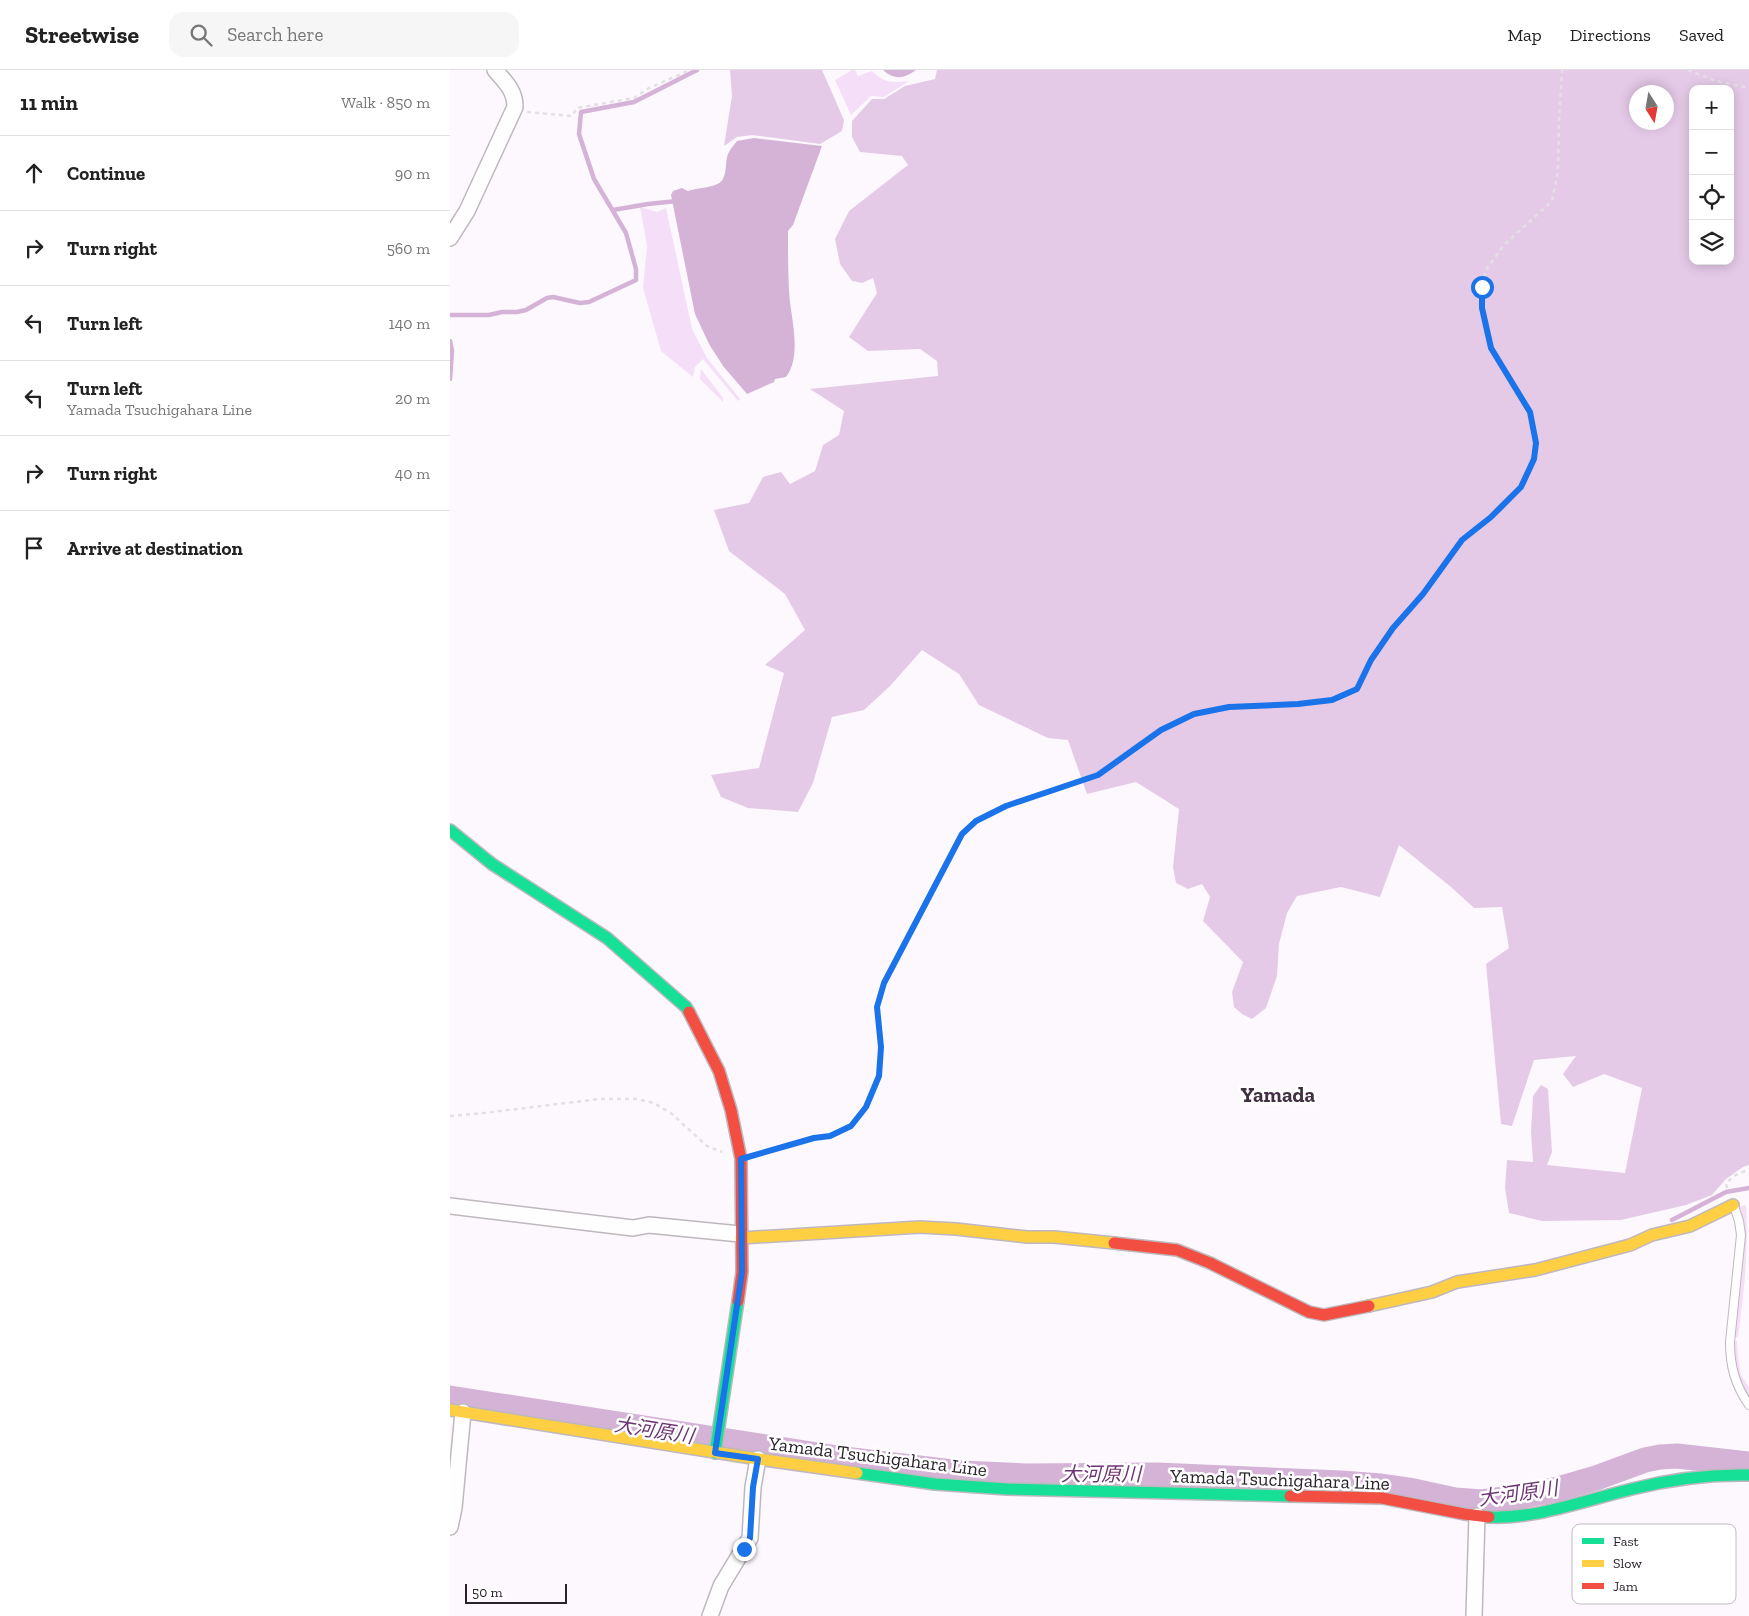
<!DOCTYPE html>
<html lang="en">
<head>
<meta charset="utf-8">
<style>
	body { margin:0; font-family:"Zilla Slab","Noto Sans JP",serif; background:#f6f6f6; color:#222 }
	.controls { position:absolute; right:15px; top:15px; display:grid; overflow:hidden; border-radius:10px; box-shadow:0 2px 12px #0003 }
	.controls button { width:45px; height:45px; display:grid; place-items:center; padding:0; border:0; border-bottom:1px solid #e0e0e0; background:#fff; color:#222; font:25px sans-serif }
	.compass { position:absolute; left:1179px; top:15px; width:45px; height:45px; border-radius:50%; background:#fff; box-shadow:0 2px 12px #0003; rotate:169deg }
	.scale { position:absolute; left:15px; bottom:12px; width:102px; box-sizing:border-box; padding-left:5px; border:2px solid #2b232c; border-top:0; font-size:14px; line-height:18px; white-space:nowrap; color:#2b232c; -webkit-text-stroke:4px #fff; paint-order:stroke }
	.stop { position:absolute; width:15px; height:15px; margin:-11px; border:4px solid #1a73e8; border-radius:50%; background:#fff }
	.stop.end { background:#1a73e8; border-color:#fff; box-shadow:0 1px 5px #0008 }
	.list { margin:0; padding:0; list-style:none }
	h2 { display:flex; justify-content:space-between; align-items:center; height:65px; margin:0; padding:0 20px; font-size:21px }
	h2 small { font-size:16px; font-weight:400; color:#767676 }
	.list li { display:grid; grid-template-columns:32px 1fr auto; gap:15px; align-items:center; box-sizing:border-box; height:75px; padding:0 20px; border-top:1px solid #e0e0e0 }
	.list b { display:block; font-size:19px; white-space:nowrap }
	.list p { margin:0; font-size:16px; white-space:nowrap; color:#767676 }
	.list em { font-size:16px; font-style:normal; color:#767676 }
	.icon { flex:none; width:28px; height:28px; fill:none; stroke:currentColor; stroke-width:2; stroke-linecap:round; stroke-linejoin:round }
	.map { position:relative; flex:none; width:1299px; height:1546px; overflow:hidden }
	header { display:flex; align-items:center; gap:30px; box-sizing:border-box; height:70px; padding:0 25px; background:#fff; border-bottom:1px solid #e0e0e0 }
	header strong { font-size:24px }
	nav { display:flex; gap:28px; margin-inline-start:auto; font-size:18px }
	.search { width:350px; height:45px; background:#f6f6f6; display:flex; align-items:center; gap:12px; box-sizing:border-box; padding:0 18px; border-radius:15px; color:#767676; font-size:19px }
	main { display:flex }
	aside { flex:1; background:#fff }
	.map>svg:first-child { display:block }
	.green { fill:#f5def7 }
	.forest { fill:#e5cae8; fill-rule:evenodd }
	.water { fill:#d4b3d7 }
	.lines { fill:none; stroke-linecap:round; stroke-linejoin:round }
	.stream { stroke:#d4b3d7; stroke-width:4.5 }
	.river { stroke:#d4b3d7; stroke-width:25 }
	.lane-casing { stroke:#beb8be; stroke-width:10 }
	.street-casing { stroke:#beb8be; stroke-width:18 }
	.fast-casing { stroke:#beb8be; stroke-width:14 }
	.slow-casing { stroke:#beb8be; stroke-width:14 }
	.jam-casing { stroke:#beb8be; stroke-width:14 }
	.path { stroke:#e2e0e2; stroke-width:2.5; stroke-dasharray:4 4; stroke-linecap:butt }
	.lane { stroke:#fffeff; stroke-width:8 }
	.street { stroke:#fffeff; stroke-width:15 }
	.fast { stroke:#16e098; stroke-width:11 }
	.slow { stroke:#ffcf43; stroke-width:11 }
	.jam { stroke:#f24e42; stroke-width:11 }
	.route { stroke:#1a73e8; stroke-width:6 }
	.labels { text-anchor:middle; stroke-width:5; stroke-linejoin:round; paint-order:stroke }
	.street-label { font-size:19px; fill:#2b232c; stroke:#fff }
	.water-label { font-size:20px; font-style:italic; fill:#6e3674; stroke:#fff }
	.quarter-label { font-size:21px; font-weight:bold; fill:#413043; stroke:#fff }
	.key { fill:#fff; stroke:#bfbdc0; stroke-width:1 }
	.key-label { font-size:14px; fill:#2b232c }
</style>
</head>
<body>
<header>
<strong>Streetwise</strong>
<div class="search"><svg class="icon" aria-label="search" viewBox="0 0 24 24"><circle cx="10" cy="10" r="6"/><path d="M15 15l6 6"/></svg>Search here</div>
<nav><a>Map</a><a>Directions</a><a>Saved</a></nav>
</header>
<main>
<aside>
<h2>11 min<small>Walk · 850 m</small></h2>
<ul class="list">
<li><svg class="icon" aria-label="ahead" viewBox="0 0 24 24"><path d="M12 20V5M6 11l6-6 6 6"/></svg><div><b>Continue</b></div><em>90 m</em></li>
<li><svg class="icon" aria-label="right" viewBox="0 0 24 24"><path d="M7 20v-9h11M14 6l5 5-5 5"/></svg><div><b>Turn right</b></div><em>560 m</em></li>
<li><svg class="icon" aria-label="left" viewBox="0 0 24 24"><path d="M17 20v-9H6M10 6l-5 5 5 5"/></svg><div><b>Turn left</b></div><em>140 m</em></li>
<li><svg class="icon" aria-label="left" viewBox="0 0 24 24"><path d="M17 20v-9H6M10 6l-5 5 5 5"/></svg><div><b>Turn left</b><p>Yamada Tsuchigahara Line</p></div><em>20 m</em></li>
<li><svg class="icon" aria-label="right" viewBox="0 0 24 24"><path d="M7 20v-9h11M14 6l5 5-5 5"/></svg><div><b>Turn right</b></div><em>40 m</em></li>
<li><svg class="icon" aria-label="arrive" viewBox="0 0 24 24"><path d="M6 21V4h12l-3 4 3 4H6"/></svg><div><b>Arrive at destination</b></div></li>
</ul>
</aside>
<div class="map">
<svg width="1299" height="1546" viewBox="0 0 1299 1546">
	<rect width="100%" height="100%" fill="#fdf8fd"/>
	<g class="green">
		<path d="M402,0H405L408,6L422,1C435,13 441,13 459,11L434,27L421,26L401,45L385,10Z"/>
		<polygon points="190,137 207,142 216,138 242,259 257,288 290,329 288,331 253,289 245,297 243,307 211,281 193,218 197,176"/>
		<polygon points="251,299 273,328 273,332 250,309"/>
		<path d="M1296,1135C1299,1179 1294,1223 1288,1267L1283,1268L1294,1179V1162L1287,1137Z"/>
		<path d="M1283,1270L1287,1271L1288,1286L1291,1305L1299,1317V1330C1286,1309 1284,1295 1283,1270Z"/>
	</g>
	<g class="forest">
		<polygon points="280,0 372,0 394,50 392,61 370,74 302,65 287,67 274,76 282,26"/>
		<path d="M487,0H1299V1095L1293,1097L1276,1109L1262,1125L1236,1135L1171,1150L1092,1151L1059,1143L1055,1118L1057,1090L1083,1092L1081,1062L1083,1026L1091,1015L1098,1019L1102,1082L1097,1095L1175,1103L1192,1018L1154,1004L1123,1017L1113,1004L1126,986L1084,990L1062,1056L1051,1054L1036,894L1059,878L1052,837L1024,838L1001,817L949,775L930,827L891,817L847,826L837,843L829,874L827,906L816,938L802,949L792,944L784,937L782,922L793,892L753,851L760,827L752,814L738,819L726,813L723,797L729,739L686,712L637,724L618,670L598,668L529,635L509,604L472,580L440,616L414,640L382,647L363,713L348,742L298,738L271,727L261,705L309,698L334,603L315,595L355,560L335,524L279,481L264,440L299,433L313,407L331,402L340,414L365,401L373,375L389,365L394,341L360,319L488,306L487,291L470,279L418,281L399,267L427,223L423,208L412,213L402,211L390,194L385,169L399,141L458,95L452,86L410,82L402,67V51L422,29H434L455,16L485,9ZM1243,19H1280V191H1243ZM1186,22H1216V52H1186Z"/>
	</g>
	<g class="water">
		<path d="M433,0H466C454,9 444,10 433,0Z"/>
		<path d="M304,68L372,76L343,155L338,161C338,180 338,200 339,220C340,246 353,284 336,307L325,309L324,312L297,324L273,296L259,274L245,244L221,125L223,121L232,118L238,121C247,118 257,118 265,115C279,111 274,94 278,84C280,79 284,75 287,71Z"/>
	</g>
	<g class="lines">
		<g class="stream">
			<polyline points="163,140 198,134 227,131"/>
			<polyline points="0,245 39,245 52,242 67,242 76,240 97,228 103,227 130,233 139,232 186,210 186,199 176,163 144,109 129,64 131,42 184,32 247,0"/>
			<polyline points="0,271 2,281 0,309"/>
			<polyline points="1222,1150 1276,1122 1299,1118"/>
		</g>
		<polyline class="river" points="0,1328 394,1389 511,1403 576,1406 707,1405 891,1413 931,1416 959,1420 1005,1430 1032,1432 1062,1428 1108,1419 1146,1408 1195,1390 1210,1387 1227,1386 1299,1394"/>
		<g class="lane-casing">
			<path id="lane" d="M1284,1136L1289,1151L1291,1165L1280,1272C1280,1296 1285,1315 1299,1335"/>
		</g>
		<g class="street-casing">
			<g id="street">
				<path d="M0,168L17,141L65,37C65,20 55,12 45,0"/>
				<polyline points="0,1136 183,1158 199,1155 290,1164"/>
				<polyline points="0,1457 4,1438 13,1342"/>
				<polyline points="260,1546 271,1516 300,1468 303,1417 308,1389"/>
				<polyline points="1024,1546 1027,1446"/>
			</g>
		</g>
		<g class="fast-casing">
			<g id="fast">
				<polyline points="0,760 42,794 157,868 236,937 239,942"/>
				<polyline points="265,1383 288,1231"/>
				<polyline points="407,1403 485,1414 557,1419 840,1426"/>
				<path d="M1039,1447C1087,1449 1136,1430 1182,1419C1221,1409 1259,1404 1299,1405"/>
			</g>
		</g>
		<g class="slow-casing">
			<g id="slow">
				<polyline points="291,1168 470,1157 506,1159 577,1167 604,1167 664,1173"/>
				<polyline points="919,1236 982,1222 1007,1212 1085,1200 1180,1175 1202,1165 1240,1156 1283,1135"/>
				<polyline points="0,1340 308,1389 407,1403"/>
			</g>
		</g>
		<g class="jam-casing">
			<g id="jam">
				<polyline points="239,942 269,1001 281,1040 291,1089 292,1202 288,1231"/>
				<polyline points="664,1173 727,1180 760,1193 859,1242 874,1245 919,1236"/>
				<polyline points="840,1426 932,1428 1014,1444 1039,1447"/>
			</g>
		</g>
		<g class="path">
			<polyline points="1238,0 1266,11 1299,18"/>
			<polyline points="77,42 122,46 127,38 184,28 199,18 240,0"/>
			<polyline points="0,1046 34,1043 149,1029 186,1029 204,1033 222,1044 257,1076 272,1082"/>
			<polyline points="308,1084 364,1068 380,1066 401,1056 416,1037 429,1006 431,977 427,937 434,913 512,764 526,751 555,736 648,705 711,660 744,644 779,637 848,634 882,630 907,619 921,590 943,558 973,523 1012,470 1041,447 1071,417 1084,389 1086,373 1080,341 1041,278 1032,238 1032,217 1036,200 1054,175 1102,131 1108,101 1109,51 1112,0"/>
			<polyline points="1277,1118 1276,1113 1284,1106 1299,1099"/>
		</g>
		<use href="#lane" class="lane"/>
		<use href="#street" class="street"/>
		<use href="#fast" class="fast"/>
		<use href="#slow" class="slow"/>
		<use href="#jam" class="jam"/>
	</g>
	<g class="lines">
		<polyline class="route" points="294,1479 300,1468 303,1417 308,1389 265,1383 292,1202 291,1089 364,1068 380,1066 401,1056 416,1037 429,1006 431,977 427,937 434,913 512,764 526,751 556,736 648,705 711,660 744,644 779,637 848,634 882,630 907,619 921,590 943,558 973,524 1012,470 1041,447 1071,417 1084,389 1086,373 1080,342 1041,278 1032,238 1032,217"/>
	</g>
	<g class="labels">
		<g class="street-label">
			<text transform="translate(428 1386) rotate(7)" y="7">Yamada Tsuchigahara Line</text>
			<text transform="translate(830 1409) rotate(2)" y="7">Yamada Tsuchigahara Line</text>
		</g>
		<g class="water-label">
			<text transform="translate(204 1360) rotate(9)" y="7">大河原川</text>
			<text x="651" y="1411">大河原川</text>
			<text transform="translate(1068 1423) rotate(-8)" y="7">大河原川</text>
		</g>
		<g class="quarter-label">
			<text x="828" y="1032">Yamada</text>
		</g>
	</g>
	<rect x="1122" y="1454" width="164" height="80" rx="8" class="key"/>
	<rect x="1132" y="1468" width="22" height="6" fill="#16e098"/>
	<rect x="1132" y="1490" width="22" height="7" fill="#ffcf43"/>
	<rect x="1132" y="1513" width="22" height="6" fill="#f24e42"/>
	<g class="key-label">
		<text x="1163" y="1476">Fast</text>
		<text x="1163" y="1498">Slow</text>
		<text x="1163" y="1521">Jam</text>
	</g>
</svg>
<div class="controls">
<button>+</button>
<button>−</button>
<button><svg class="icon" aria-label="locate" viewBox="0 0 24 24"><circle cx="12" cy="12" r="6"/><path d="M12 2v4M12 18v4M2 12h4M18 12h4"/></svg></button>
<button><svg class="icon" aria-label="layers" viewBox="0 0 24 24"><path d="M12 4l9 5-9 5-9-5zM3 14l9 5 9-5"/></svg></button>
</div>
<svg class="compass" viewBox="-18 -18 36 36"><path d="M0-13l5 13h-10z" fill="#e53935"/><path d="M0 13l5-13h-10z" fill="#767676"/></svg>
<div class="scale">50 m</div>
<div class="stop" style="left:1032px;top:217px"></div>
<div class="stop end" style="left:294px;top:1479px"></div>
</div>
</main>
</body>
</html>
